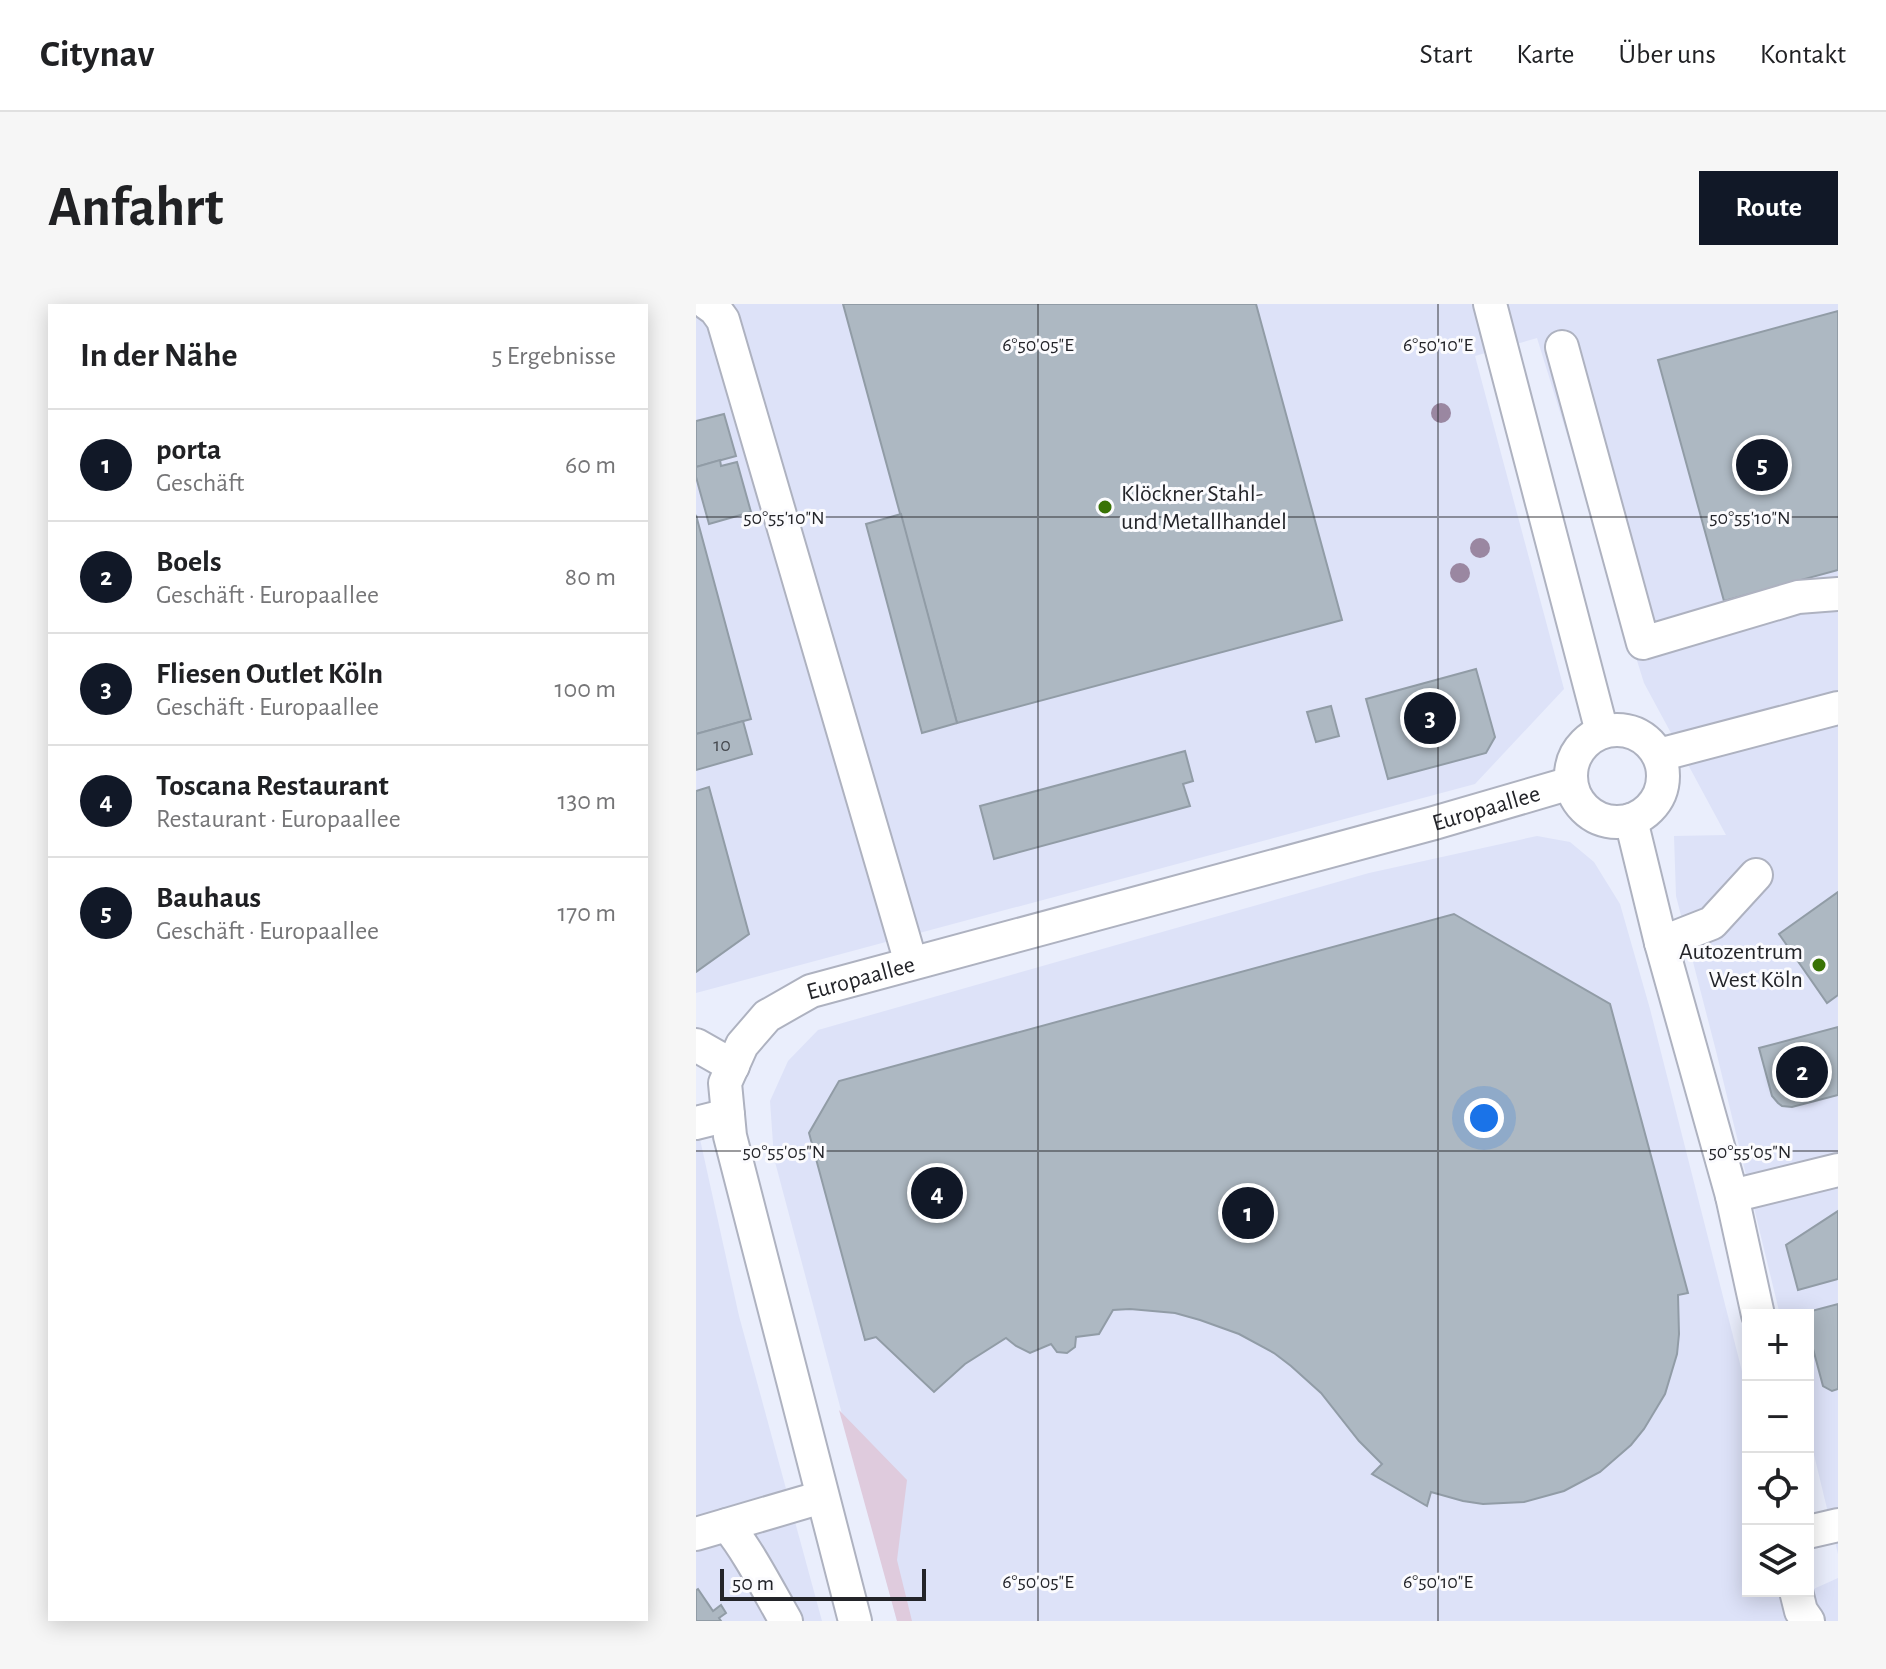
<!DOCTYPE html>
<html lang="de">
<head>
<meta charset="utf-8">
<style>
	body { margin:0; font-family:"Alegreya Sans",sans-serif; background:#f6f6f6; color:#202124 }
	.controls { position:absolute; right:24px; bottom:24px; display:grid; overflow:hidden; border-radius:0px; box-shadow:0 4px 20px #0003 }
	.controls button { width:72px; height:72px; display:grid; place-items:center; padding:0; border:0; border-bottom:2px solid #e0e0e0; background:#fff; color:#202124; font:40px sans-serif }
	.scale { position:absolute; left:24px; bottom:20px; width:206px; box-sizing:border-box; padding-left:8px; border:4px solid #232429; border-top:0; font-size:22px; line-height:28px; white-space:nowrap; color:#232429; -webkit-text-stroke:6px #fbfbfe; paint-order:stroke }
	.you { position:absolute; left:788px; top:814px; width:28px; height:28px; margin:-20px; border:6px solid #fff; border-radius:50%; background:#1a73e8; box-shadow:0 0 0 12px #1a73e833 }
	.badge { display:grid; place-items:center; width:52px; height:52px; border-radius:50%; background:#111827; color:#fff; font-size:26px; font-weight:700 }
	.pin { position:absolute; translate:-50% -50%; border:4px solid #fff; box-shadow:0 2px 8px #0006 }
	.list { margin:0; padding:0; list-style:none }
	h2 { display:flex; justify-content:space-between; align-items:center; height:104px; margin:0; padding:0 32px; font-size:34px }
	h2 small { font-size:26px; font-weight:400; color:#757577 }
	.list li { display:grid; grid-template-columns:52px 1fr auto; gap:24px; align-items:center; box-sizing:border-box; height:112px; padding:0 32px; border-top:2px solid #e0e0e0 }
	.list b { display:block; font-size:30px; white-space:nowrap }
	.list p { margin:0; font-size:26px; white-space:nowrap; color:#757577 }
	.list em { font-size:26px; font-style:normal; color:#757577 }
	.icon { flex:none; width:44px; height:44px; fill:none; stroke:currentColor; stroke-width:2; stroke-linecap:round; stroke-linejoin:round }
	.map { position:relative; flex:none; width:1142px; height:1317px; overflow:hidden; border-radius:0px }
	header { display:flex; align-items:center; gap:48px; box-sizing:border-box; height:112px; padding:0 40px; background:#fff; border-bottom:2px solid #e0e0e0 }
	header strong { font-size:38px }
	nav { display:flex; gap:44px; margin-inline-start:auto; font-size:28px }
	.intro { display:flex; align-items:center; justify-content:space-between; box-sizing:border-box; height:192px; padding:0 48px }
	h1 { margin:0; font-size:56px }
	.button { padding:20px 36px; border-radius:0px; background:#111827; color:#fff; font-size:28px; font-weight:700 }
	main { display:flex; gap:48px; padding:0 48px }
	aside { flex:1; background:#fff; border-radius:0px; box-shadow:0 4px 20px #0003 }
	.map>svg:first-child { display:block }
	.built { fill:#dde2f8 }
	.green { fill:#dfcbdd }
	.building { fill:#adb8c2; stroke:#919ca6; stroke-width:2 }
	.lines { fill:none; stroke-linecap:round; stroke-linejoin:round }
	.minor-casing { stroke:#aeb2c0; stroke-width:36 }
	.minor { stroke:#fff; stroke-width:32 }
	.tree { fill:#9a87a1 }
	.ticks { fill:none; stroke:#232429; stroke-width:2; stroke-opacity:0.45 }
	.poi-dot { fill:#397305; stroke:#fbfbfe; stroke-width:3 }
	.labels { text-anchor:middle; stroke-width:6; stroke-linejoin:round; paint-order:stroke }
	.number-label { font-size:20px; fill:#46494f }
	.poi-label { font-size:24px; fill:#232429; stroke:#fbfbfe; text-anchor:start }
	.street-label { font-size:24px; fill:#232429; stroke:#fbfbfe }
	.ticks-label { font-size:20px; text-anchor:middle; fill:#232429; stroke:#fbfbfe; stroke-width:6; stroke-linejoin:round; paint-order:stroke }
</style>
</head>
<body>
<header>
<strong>Citynav</strong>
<nav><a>Start</a><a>Karte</a><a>Über uns</a><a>Kontakt</a></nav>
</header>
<div class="intro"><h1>Anfahrt</h1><a class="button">Route</a></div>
<main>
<aside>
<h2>In der Nähe<small>5 Ergebnisse</small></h2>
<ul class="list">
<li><span class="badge">1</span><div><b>porta</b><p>Geschäft</p></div><em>60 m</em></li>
<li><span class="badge">2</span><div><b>Boels</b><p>Geschäft · Europaallee</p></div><em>80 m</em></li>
<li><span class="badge">3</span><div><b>Fliesen Outlet Köln</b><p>Geschäft · Europaallee</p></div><em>100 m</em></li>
<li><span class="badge">4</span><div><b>Toscana Restaurant</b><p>Restaurant · Europaallee</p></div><em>130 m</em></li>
<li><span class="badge">5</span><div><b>Bauhaus</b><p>Geschäft · Europaallee</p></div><em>170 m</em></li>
</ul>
</aside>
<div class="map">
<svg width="1142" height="1317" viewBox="0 0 1142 1317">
	<rect width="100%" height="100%" fill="#eaeefc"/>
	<g class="built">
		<polygon points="0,0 1142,0 1142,1250 1112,1126 1112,1011 1084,1011 1020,747 980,592 978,532 1030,531 948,379 841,34 779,52 868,385 779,480 0,689"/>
		<polygon points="841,532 874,538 898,558 924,600 954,705 1052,1091 1052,1287 1100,1287 1102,1292 1142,1274 1142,1317 201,1317 78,854 74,797 92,757 122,726 673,569"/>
		<polygon points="0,817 43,1012 126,1317 0,1317"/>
	</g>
	<polygon class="green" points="143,1106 211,1176 201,1256 216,1317 201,1317"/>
	<g class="building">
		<polygon points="147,0 560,0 646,316 261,419"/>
		<polygon points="1142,7 1142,266 1028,297 962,56"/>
		<polygon points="28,110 40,152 0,163 0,117"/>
		<polygon points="24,156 25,162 41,158 55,208 13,220 0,173 0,163"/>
		<polygon points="205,210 261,419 226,429 170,220"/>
		<polygon points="0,211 55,415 0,430"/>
		<polygon points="780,365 799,433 790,449 692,475 670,395"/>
		<polygon points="635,402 643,432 620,438 611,408"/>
		<polygon points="47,417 56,450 0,466 0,430"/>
		<polygon points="489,447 497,477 487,480 494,502 298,555 284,502"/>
		<polygon points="13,483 53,630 0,668 0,487"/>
		<polygon points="1142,588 1142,691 1131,699 1083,630"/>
		<polygon points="758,610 914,700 992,989 982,991 983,1030 981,1050 969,1090 948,1125 935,1141 904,1168 868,1187 828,1198 787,1200 767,1197 735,1188 731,1202 676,1170 686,1160 663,1137 625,1089 595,1062 578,1049 543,1030 504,1016 479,1009 434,1005 417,1006 403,1030 380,1033 379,1043 371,1049 361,1048 355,1040 334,1049 320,1042 310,1034 269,1060 238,1088 180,1033 169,1036 113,829 143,777"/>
		<polygon points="1142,723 1142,791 1096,803 1086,802 1082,799 1076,792 1063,744"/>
		<polygon points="1142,907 1142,975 1102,986 1090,941"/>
		<polygon points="1142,1000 1142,1085 1136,1087 1127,1082 1112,1026 1112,1011 1108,1011 1108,1009"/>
		<polygon points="2,1285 17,1307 25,1301 30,1309 23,1314 25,1317 0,1317 0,1286"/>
	</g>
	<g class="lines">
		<g class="minor-casing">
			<g id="minor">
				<polyline points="12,0 19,5 27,16 215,659"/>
				<polyline points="794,0 906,428"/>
				<polyline points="866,43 947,339 1102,293 1142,290"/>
				<circle cx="921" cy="472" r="46"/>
				<polyline points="963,451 1142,404"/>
				<polyline points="935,516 965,639 1036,892 1062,1011"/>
				<polyline points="965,639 1016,619 1060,571"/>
				<polyline points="0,741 37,762"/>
				<polyline points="0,819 32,811"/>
				<polyline points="1036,892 1142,866"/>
				<path d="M31,1221C53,1248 72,1286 90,1317"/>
				<polyline points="1112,1228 1142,1221"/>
				<polyline points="0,1230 126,1193"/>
				<polyline points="1100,1287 1105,1307 1112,1317"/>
				<path id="s1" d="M159,1317L34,832L29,779L46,741L71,712L115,687L738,519L875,479"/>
			</g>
		</g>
		<use href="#minor" class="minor"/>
	</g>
	<g class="tree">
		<circle cx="745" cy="109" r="10"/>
		<circle cx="784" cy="244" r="10"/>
		<circle cx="764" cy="269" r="10"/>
	</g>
	<path class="ticks" d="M342,0V1317M742,0V1317M0,213H1142M0,847H1142"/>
	<g class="poi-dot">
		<circle cx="409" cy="203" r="8"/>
		<circle cx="1123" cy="661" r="8"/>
	</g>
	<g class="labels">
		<g class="number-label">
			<text x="26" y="447">10</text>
		</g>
		<g class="poi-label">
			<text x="425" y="197">Klöckner Stahl-<tspan x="425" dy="28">und Metallhandel</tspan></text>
			<text x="1107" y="655" text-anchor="end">Autozentrum<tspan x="1107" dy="28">West Köln</tspan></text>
		</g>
		<g class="street-label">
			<text dy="8" stroke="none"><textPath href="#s1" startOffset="1384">Europaallee</textPath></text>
			<text dy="8" stroke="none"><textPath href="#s1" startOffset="736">Europaallee</textPath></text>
		</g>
	</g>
	<g class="ticks-label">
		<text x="342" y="47">6°50'05"E</text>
		<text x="742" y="47">6°50'10"E</text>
		<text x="88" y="220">50°55'10"N</text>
		<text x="1054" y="220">50°55'10"N</text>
		<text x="88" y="854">50°55'05"N</text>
		<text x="1054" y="854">50°55'05"N</text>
		<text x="342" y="1284">6°50'05"E</text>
		<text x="742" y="1284">6°50'10"E</text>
	</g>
</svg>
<div class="controls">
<button>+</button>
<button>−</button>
<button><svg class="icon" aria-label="locate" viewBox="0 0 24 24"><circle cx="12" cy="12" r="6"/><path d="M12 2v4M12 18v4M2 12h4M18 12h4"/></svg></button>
<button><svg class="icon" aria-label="layers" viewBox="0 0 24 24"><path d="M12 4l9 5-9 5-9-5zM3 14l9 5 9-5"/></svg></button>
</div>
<div class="scale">50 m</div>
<div class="you"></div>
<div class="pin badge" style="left:552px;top:909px">1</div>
<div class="pin badge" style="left:1106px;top:768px">2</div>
<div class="pin badge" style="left:734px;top:414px">3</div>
<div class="pin badge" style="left:241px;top:889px">4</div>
<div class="pin badge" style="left:1066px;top:161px">5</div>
</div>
</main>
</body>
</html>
